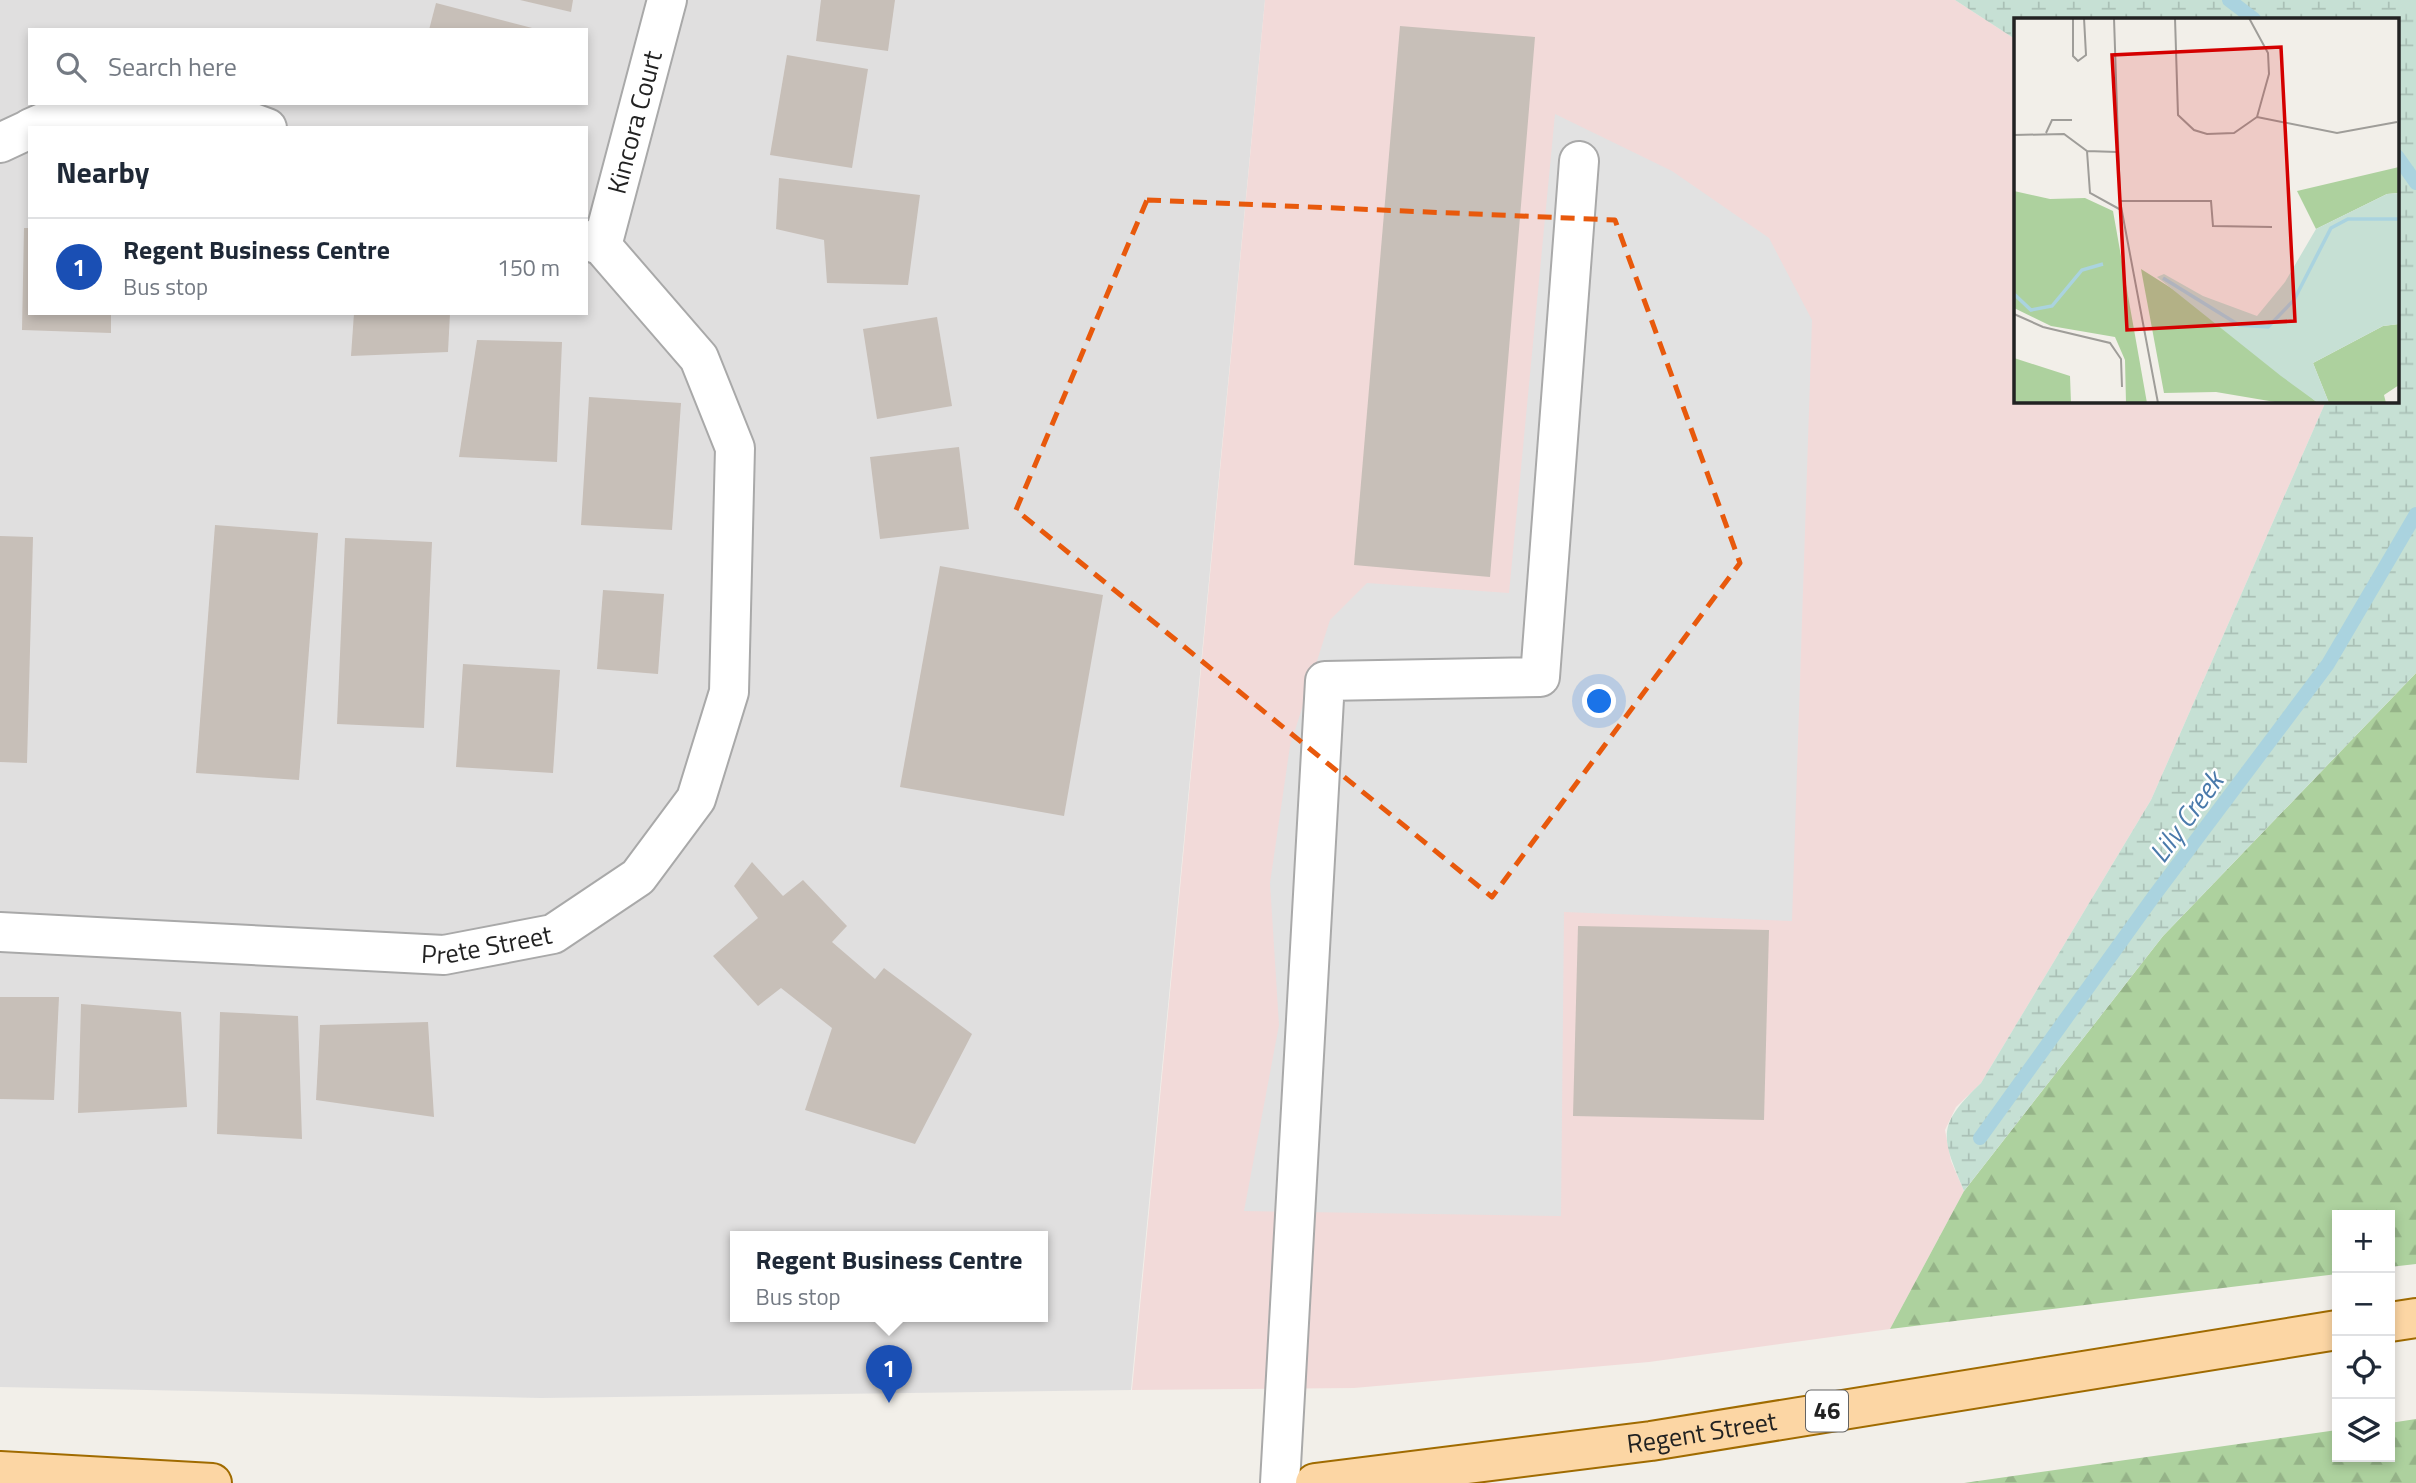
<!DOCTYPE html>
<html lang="en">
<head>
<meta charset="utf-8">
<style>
	body { margin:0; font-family:"Titillium Web",sans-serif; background:#f6f6f7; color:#1f2937 }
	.controls { position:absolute; right:21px; bottom:21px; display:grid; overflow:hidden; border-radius:0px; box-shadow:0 4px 10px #0003 }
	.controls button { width:63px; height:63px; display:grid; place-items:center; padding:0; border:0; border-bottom:2px solid #e0e1e3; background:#fff; color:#1f2937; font:35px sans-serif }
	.you { position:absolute; left:1600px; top:702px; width:24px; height:24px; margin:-18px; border:5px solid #fff; border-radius:50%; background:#1a73e8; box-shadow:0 0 0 10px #1a73e833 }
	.badge { display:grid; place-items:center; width:46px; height:46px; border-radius:50%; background:#111827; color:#fff; font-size:23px; font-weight:700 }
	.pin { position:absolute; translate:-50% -58px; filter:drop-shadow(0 2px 4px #0008) }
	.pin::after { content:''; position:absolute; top:37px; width:24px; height:21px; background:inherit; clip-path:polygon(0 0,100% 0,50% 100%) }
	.popup { position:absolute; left:730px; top:1231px; width:318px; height:91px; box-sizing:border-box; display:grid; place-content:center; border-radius:0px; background:#fff; filter:drop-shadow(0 2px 5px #0005); font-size:23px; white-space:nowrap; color:#747a83 }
	.popup b { font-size:26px; color:#1f2937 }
	.popup::after { content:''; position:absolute; left:50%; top:100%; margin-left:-14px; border:14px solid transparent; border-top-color:#fff }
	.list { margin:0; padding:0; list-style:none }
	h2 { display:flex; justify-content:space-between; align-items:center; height:91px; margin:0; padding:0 28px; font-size:30px }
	h2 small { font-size:23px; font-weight:400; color:#747a83 }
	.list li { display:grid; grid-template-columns:46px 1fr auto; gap:21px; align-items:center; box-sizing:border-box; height:98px; padding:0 28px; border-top:2px solid #e0e1e3 }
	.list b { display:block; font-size:26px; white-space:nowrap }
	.list p { margin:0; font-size:23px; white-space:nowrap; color:#747a83 }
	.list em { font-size:23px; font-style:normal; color:#747a83 }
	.icon { flex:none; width:38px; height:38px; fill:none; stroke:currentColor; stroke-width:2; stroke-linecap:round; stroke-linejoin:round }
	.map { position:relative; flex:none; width:2416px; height:1483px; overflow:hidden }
	.search { position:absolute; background:#fff; box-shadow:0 4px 10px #0003; left:28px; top:28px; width:560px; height:77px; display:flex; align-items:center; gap:18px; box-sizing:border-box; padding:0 24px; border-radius:0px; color:#747a83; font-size:26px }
	.panel { position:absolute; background:#fff; box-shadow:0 4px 10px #0003; left:28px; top:126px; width:560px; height:189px; border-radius:0px }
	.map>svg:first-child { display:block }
	.residential { fill:#e0dfdf; fill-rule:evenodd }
	.commercial { fill:#f2dad9 }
	.forest { fill:url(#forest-firs) }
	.wetland { fill:url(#wetland-marsh) }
	.parking { fill:#e2e2e2 }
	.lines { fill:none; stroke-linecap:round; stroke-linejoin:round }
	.stream { stroke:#aad3df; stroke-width:14 }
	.building { fill:#c7bfb8 }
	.minor-casing { stroke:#a9a9a9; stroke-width:42 }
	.major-casing { stroke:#a06b00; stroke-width:42 }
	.minor { stroke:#fff; stroke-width:38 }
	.major { stroke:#fcd6a4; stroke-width:38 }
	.marked { fill:none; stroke:#e8590c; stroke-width:5; stroke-dasharray:14 9; stroke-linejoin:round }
	.labels { text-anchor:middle; stroke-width:5; stroke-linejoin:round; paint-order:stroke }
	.shield { fill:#fff; stroke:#646464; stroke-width:2 }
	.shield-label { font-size:24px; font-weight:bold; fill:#222 }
	.street-label { font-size:26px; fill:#222; stroke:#fff }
	.water-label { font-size:28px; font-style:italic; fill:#4a7aab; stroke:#fff }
	.inset-river { fill:none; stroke:#aad3df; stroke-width:3.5 }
	.inset-road { fill:none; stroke:#9f9d99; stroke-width:2 }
	.view { fill:#d40000; fill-opacity:0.15; stroke:#d40000; stroke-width:3.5 }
	.inset-edge { fill:none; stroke:#222; stroke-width:3.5 }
</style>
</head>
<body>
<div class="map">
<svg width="2416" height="1483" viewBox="0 0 2416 1483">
	<defs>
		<pattern id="forest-firs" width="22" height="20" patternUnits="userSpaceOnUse" patternTransform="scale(1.75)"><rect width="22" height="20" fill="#add19e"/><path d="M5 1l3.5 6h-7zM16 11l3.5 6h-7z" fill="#95b388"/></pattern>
		<pattern id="wetland-marsh" width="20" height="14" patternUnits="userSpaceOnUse" patternTransform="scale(1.75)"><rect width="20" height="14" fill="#c6e0d4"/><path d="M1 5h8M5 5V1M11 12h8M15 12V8" fill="none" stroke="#aac0b6"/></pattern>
	</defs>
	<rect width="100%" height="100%" fill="#f2efe9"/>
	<path class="residential" d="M0,0H1265L1131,1390L541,1398L0,1387ZM30,30H586V103H30ZM30,128H586V313H30ZM735,1237H1043V1317H735Z"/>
	<polygon class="commercial" points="1265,0 1955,0 2015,39 2015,401 2326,401 2151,800 1981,1083 1956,1107 1945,1130 1951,1161 1964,1191 1890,1329 1649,1362 1354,1388 1132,1390"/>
	<g class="forest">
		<polygon points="2416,673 2416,1264 2390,1267 2390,1215 2337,1215 2337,1274 1890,1329 1964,1191 2163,936"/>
		<polygon points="2416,1419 2416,1483 1964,1483 2337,1430 2337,1457 2390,1457 2390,1423"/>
	</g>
	<path class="wetland" d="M1955,0H2416V673L2163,936L1964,1191C1941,1136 1936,1126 1981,1083L2151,800L2326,401H2397V19H2015V39Z"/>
	<polygon class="parking" points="1555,114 1672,171 1769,238 1812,320 1792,921 1564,912 1561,1216 1244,1211 1279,1025 1270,883 1290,746 1330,620 1367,583 1509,593"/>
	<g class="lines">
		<g class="stream">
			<polyline points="2229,0 2254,19"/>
			<polyline points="2397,156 2416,183"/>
			<polyline points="1980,1138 2154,896 2328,664 2416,514"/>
		</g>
	</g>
	<g class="building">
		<polygon points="520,0 573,0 571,12"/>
		<polygon points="821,0 895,0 888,51 816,41"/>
		<polygon points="436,3 536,29 536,30 429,30"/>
		<polygon points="1400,26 1535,37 1490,577 1354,565"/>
		<polygon points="787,55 868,69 852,168 770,155"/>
		<polygon points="779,178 920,195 908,285 827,283 824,240 776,229"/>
		<polygon points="24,228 30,228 30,313 111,313 111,333 22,330"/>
		<polygon points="354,313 450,313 448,352 351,356"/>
		<polygon points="937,317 952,406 877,419 863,329"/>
		<polygon points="477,340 562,342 557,462 459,457"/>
		<polygon points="589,397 681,403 672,530 581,525"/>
		<polygon points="959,447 969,529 880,539 870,457"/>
		<polygon points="215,525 318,533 299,780 196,773"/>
		<polygon points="0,536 33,537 27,763 0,762"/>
		<polygon points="345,538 432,542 424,728 337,724"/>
		<polygon points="940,566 1103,595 1064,816 900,787"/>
		<polygon points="603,590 664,594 658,674 597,669"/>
		<polygon points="463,664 560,670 553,773 456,767"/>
		<polygon points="752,862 783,896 803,880 847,926 832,942 875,979 884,968 972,1034 915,1144 805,1110 832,1028 781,988 758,1006 713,956 758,918 734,886"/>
		<polygon points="1578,926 1769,930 1764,1120 1573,1116"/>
		<polygon points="0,997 59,997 54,1100 0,1099"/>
		<polygon points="81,1004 181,1012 187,1107 78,1113"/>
		<polygon points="220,1012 298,1016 302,1139 217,1134"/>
		<polygon points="428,1022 434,1117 316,1100 320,1025"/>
	</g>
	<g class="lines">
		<g class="minor-casing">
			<g id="minor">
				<polyline points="31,128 47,121 237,117 267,128"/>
				<polyline points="0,143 30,129"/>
				<path id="s1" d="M602,246L667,0"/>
				<path id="s2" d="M0,932L444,955L553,934L638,877L696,799L729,692L735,448L699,358L602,246L586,240"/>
				<polyline points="1280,1483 1325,681 1540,677 1579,161"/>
			</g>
		</g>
		<g class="major-casing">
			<g id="major">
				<polyline points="2390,1322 2416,1318"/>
				<polyline points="0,1471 212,1483"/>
				<path id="s3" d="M1315,1483L1651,1441L2337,1330"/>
			</g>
		</g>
		<use href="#minor" class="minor"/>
		<use href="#major" class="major"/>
	</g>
	<path class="marked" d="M1147,200L1615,220L1740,563L1492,897L1016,510Z"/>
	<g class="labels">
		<rect class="shield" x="1806" y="1390.5" width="42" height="41" rx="5"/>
		<g class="shield-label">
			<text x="1827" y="1419">46</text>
		</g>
		<g class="street-label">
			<text dy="9" stroke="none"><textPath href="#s1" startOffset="128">Kincora Court</textPath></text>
			<text dy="9" stroke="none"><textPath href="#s2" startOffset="488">Prete Street</textPath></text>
			<text dy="9" stroke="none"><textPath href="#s3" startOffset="390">Regent Street</textPath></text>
		</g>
		<g class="water-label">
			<text transform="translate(2186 817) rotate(-54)" y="10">Lily Creek</text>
		</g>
	</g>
	<g transform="translate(2014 18)">
		<rect width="385" height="385" fill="#f2efe9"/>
		<path d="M385,149V175L373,176L302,211L283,173ZM0,173L36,181L71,180L99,193L133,385H112L111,342L101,319L37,308L0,290ZM127,251L173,280L304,385H267L202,374L150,375ZM385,306V367L370,377L372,385H315L299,345L369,308ZM0,340L56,358L57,385H0Z" fill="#add19e"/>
		<path d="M385,175V306L369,308L299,345L315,385H304L267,358L143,259L150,256L189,278L243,298L271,264L302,211L373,176Z" fill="#c6e0d4"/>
		<path class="inset-river" d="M149,260L225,307L254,309L280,282L317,210L334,201H385M0,276L17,292L38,288L68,252L89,246"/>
		<path class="inset-road" d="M59,0V38L64,43L72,37L70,0M100,0L106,183L144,385M161,0L164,97L180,112L193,116L220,115L243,99L255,56L254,35L235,0M243,99L323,115L383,104M32,115L38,102H58M0,117L50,116L73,133L103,134M73,133L76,175L107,192M106,183H197L199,208L258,209M0,296L29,309L96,325L107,341L108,369"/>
		<path class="view" d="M267,29L281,303L113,312L98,37Z"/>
		<rect width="385" height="385" class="inset-edge"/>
	</g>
</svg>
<div class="controls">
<button>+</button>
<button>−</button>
<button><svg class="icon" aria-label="locate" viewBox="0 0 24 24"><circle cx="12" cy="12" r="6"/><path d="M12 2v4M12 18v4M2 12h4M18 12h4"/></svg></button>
<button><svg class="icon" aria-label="layers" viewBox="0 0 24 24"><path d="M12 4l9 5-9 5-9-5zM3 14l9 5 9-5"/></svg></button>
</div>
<div class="you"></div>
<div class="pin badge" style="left:889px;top:1403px;background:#1a4fb4">1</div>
<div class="popup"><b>Regent Business Centre</b>Bus stop</div>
<div class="search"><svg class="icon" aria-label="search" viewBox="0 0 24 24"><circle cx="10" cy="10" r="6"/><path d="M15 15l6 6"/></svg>Search here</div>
<section class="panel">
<h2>Nearby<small></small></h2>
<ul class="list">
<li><span class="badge" style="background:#1a4fb4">1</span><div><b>Regent Business Centre</b><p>Bus stop</p></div><em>150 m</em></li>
</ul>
</section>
</div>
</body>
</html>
